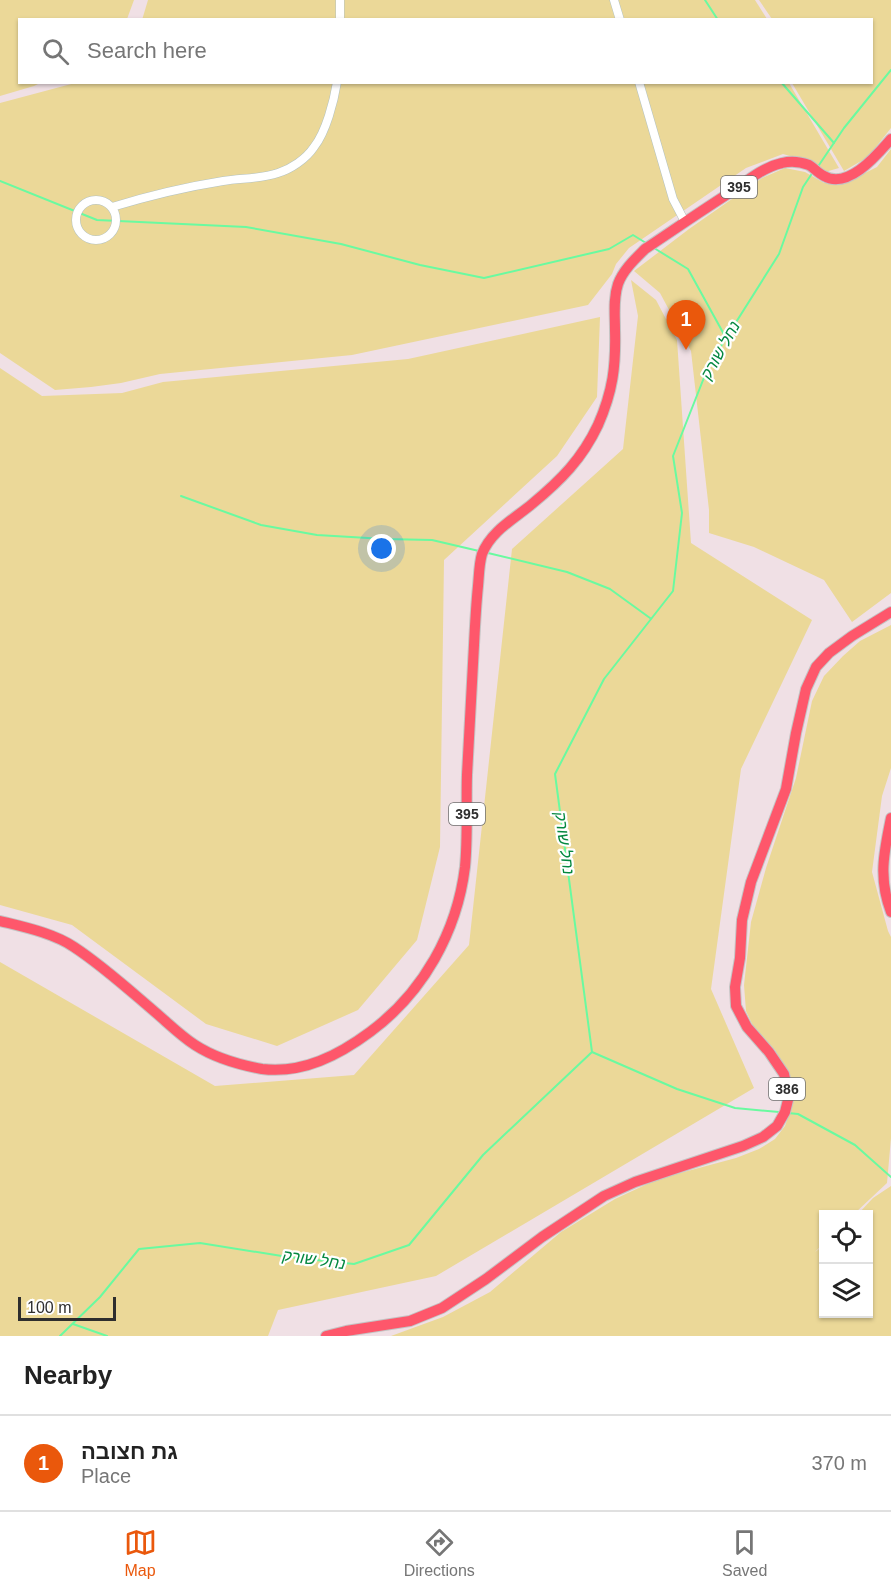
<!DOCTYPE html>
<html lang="en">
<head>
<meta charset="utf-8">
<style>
	body { margin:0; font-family:Helvetica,Heebo,sans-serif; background:#f2f2f2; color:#222 }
	.controls { position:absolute; right:18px; bottom:18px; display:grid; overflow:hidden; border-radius:0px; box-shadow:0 2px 4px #0004 }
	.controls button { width:54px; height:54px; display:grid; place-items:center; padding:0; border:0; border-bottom:2px solid #e0e0e0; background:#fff; color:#222; font:30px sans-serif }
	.scale { position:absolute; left:18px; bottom:15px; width:98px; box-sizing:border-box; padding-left:6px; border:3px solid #2e2e2e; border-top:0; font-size:16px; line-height:21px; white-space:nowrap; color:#2e2e2e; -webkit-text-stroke:4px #fff; paint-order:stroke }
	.you { position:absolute; left:382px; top:549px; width:21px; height:21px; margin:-15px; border:4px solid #fff; border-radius:50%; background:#1a73e8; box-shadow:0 0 0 9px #1a73e833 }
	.badge { display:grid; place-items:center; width:39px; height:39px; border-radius:50%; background:#ea580c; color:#fff; font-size:20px; font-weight:700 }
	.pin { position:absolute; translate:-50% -50px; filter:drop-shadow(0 2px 3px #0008) }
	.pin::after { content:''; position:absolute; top:32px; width:21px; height:18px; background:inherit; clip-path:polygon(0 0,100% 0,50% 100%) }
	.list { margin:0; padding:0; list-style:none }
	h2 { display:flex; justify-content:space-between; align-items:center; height:78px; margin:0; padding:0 24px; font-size:26px }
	h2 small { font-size:20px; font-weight:400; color:#767676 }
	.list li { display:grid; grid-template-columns:39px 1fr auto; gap:18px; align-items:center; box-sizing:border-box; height:96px; padding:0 24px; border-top:2px solid #e0e0e0 }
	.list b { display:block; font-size:22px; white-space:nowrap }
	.list p { margin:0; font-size:20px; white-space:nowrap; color:#767676 }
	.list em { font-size:20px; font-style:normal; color:#767676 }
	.icon { flex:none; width:33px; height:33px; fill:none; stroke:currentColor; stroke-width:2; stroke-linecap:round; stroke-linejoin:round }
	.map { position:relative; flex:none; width:891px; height:1336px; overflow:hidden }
	.search { position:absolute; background:#fff; box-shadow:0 2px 4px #0004; left:18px; right:18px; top:18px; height:66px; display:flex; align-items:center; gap:15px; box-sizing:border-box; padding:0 21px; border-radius:0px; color:#767676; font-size:22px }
	.sheet { height:174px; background:#fff }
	nav { display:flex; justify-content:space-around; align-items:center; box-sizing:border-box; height:84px; border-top:2px solid #e0e0e0; background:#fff; font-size:16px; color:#767676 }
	nav a { display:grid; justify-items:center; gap:3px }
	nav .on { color:#ea580c }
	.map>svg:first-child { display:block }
	.green { fill:#ebd898 }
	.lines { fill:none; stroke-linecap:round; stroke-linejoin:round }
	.stream { stroke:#6afaa0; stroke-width:2 }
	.minor-casing { stroke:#b3c2c1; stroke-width:9 }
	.major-casing { stroke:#c4c4c4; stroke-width:12 }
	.minor { stroke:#fff; stroke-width:8 }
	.major { stroke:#fe576b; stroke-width:10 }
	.labels { text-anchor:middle; stroke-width:4.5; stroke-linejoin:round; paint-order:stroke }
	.shield { fill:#fff; stroke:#6d6d6d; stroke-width:1.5 }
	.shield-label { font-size:14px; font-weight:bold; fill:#2e2e2e }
	.water-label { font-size:16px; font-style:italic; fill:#058840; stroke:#fff }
</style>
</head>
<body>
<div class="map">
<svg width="891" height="1336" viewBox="0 0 891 1336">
	<rect width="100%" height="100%" fill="#f0e0e5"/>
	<g class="green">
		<polygon points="0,0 134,0 127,19 20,20 20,82 40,83 34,86 0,96"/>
		<polygon points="148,0 755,0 767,19 142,20"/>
		<polygon points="759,0 891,0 891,128 868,157 844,171 792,83 872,82 872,20 772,19"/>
		<polygon points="75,83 789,83 839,168 825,172 807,161 783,154 746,168 629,248 616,264 612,274 588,305 352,355 160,374 121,383 91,387 55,390 0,353 0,103"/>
		<polygon points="891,149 891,593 852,622 824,580 754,547 709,533 709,510 691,351 660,293 634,271 689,229 762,178 785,168 805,172 824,183 849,181 877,167"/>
		<polygon points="631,280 656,300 677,340 691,543 812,620 741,769 711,989 754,1088 436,1276 278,1310 268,1336 0,1336 0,962 215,1086 354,1075 469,945 512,549 623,449 638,316"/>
		<polygon points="600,317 597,397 557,456 444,560 440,847 417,940 358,1010 277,1046 206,1024 72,925 0,905 0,368 42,396 122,393 163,382 408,359"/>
		<polygon points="891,625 891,768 882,796 872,872 888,931 891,937 891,1138 887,1183 854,1214 824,1214 823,1244 815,1252 823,1246 824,1314 868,1314 868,1214 858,1214 873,1198 891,1186 891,1336 391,1336 443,1317 490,1292 561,1232 615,1199 658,1179 736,1158 759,1149 775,1139 785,1126 791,1108 787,1075 775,1050 754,1028 746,1011 744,985 751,922 766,868 796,778 812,701 824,676 843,656 860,641"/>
	</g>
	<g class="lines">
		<g class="stream">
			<polyline points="705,0 718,20"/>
			<polyline points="781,82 834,143"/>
			<polyline points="817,168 844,128 891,70"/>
			<polyline points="0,181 97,220 246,227 341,244 420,265 484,278 609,249 633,235 646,243"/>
			<polyline points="654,248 688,269 726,338"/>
			<polyline points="181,496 261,525 317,535 385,539 432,540 479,551"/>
			<polyline points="488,553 567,572 610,589 650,618"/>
			<polyline points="592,1052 677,1089 735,1108 779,1112"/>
			<polyline points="788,1113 798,1114 855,1145 891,1177"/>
			<polyline points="73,1324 107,1336"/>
			<polyline points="60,1336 100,1297 139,1249 200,1243 288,1257 354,1264 409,1245 483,1155 592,1052 555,774 604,679 673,591 682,513 673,456 709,365 779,254 803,187 813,172"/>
		</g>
		<g class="minor-casing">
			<g id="minor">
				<polyline points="340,0 340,20"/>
				<polyline points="614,0 620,20"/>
				<polyline points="639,82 673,199 685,222"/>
				<circle cx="96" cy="220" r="20"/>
				<path d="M112,207C148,196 185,187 223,181C241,178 260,179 278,173C291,169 306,159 314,147C326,132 334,101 337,82"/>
			</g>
		</g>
		<g class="major-casing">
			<g id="major">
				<path d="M891,818C884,852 878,878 891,912"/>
				<path d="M0,921C24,927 53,933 74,947C103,966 128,989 155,1012C168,1023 181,1036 195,1045C215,1058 240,1065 262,1069C303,1074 339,1055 370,1032C423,993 457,932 465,867C468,836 466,806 467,775C469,732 472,688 474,645C475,625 476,606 478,586C479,576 479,564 482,554C491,531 514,519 532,504C561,480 582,459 598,425C613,391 616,366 615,330C615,314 613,299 618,284C623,270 635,259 645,249C675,229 704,209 734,190C748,180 764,167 782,163C790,161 801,162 809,165C814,168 818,173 824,176C848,190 877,155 891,139"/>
				<polyline points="326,1336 346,1331 410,1321 442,1308 486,1279 542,1237 604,1196 635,1182 743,1146 763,1137 777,1126 785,1112 789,1096 784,1074 769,1052 747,1027 736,1006 735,987 740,958 742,920 751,882 786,789 796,733 806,689 816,667 829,653 852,636 891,612"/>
			</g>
		</g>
		<use href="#minor" class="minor"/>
		<use href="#major" class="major"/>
	</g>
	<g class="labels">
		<g class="shield">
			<rect x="721" y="176" width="36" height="22" rx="4.5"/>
			<rect x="449" y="803" width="36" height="22" rx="4.5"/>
			<rect x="769" y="1078" width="36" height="22" rx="4.5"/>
		</g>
		<g class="shield-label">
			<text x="739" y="192">395</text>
			<text x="467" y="819">395</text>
			<text x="787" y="1094">386</text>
		</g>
		<g class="water-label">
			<text transform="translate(720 350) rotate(-61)" y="6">נחל שורק</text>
			<text transform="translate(565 843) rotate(82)" y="6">נחל שורק</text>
			<text transform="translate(314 1259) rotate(8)" y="6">נחל שורק</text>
		</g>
	</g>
</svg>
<div class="controls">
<button><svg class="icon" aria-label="locate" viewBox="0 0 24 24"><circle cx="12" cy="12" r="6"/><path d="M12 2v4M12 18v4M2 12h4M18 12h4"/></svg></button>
<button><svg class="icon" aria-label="layers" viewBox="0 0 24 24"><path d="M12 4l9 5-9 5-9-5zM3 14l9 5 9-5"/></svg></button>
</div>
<div class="scale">100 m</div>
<div class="you"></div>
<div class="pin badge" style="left:686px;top:350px">1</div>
<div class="search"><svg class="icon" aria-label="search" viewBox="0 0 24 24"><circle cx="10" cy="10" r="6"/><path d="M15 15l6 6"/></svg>Search here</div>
</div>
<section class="sheet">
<h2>Nearby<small></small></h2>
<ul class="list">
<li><span class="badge">1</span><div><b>גת חצובה</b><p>Place</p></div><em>370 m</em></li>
</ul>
</section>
<nav>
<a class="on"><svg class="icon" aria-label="map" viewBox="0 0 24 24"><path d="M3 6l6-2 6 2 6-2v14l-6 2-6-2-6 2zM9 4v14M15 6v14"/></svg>Map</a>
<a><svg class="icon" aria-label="directions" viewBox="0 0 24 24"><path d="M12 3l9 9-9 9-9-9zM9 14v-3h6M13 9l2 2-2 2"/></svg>Directions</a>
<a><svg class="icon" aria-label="saved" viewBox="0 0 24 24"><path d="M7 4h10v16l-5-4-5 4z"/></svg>Saved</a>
</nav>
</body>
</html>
